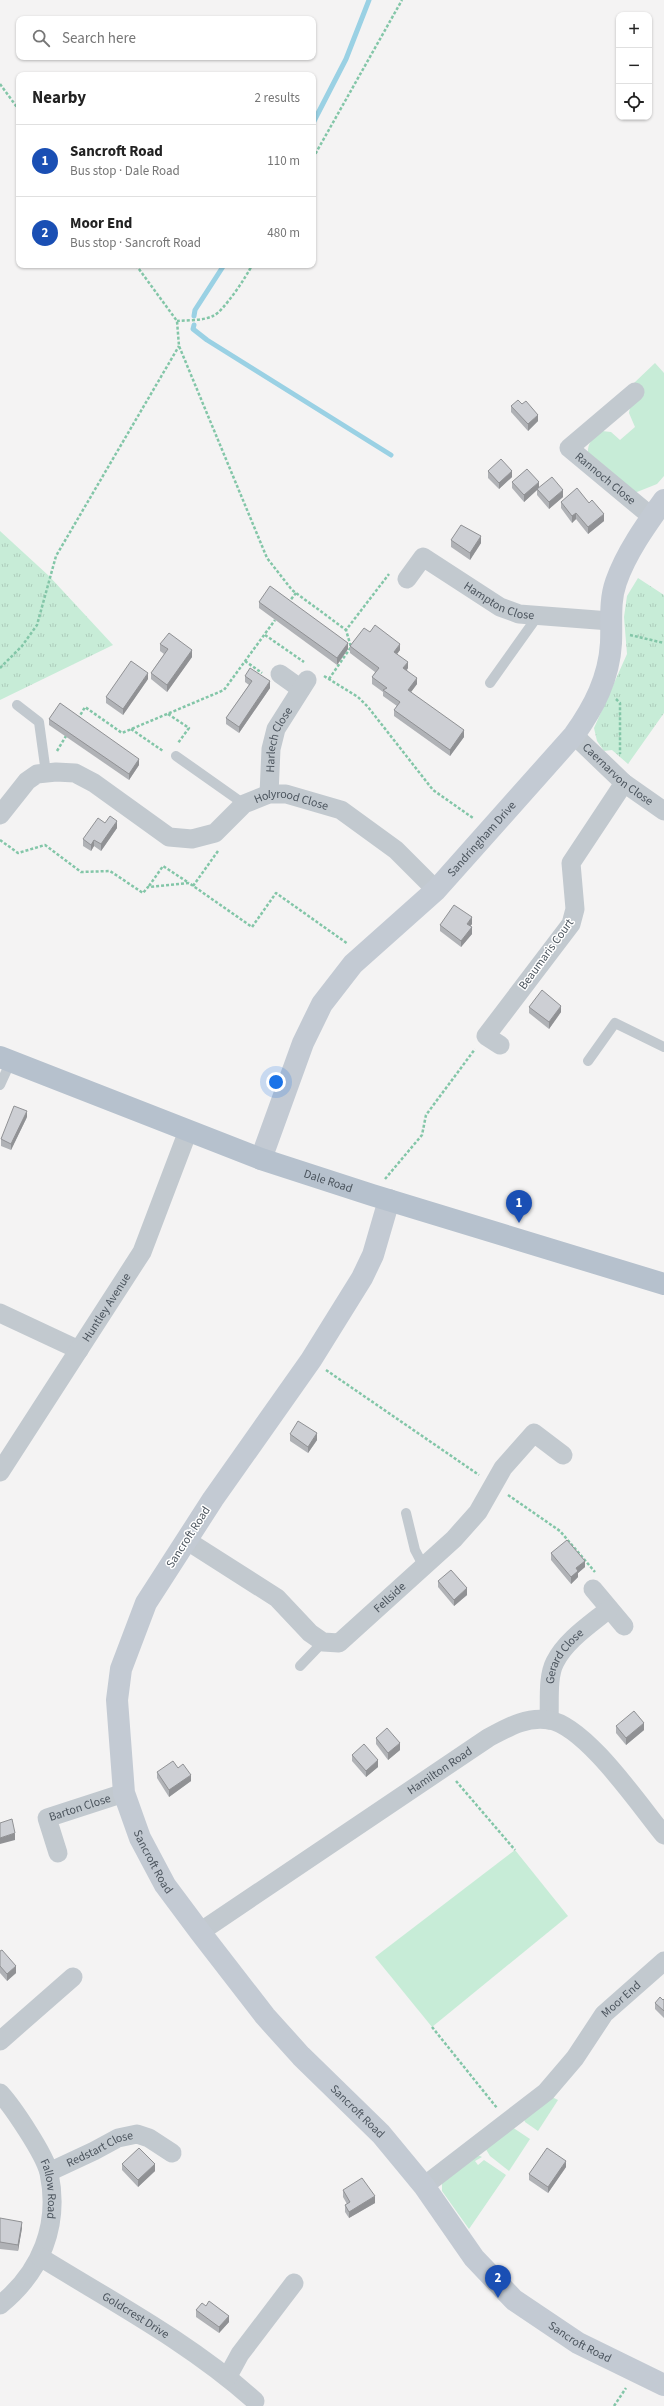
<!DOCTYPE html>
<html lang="en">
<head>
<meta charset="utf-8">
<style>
	body { margin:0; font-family:"Source Sans 3",sans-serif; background:#f2f2f2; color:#222 }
	.controls { position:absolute; right:12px; top:12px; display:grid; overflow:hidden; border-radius:8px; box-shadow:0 1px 3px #0004 }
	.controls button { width:36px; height:36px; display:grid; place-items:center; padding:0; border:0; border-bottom:1px solid #e0e0e0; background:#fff; color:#222; font:20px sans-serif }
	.you { position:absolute; left:276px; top:1082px; width:14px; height:14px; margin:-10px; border:3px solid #fff; border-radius:50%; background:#1a73e8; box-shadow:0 0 0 6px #1a73e833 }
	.badge { display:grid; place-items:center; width:26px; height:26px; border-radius:50%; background:#306ed2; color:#fff; font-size:13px; font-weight:700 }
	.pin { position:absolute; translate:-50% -33px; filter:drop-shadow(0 1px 2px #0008) }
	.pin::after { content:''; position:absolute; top:21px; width:14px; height:12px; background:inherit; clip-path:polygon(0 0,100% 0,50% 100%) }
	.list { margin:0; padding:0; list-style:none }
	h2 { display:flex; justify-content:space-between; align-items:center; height:52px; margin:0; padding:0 16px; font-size:17px }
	h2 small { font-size:13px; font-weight:400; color:#767676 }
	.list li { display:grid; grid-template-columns:26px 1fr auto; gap:12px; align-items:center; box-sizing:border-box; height:72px; padding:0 16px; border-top:1px solid #e0e0e0 }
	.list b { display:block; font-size:15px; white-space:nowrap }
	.list p { margin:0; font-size:13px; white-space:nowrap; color:#767676 }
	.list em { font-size:13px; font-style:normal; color:#767676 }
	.icon { flex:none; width:22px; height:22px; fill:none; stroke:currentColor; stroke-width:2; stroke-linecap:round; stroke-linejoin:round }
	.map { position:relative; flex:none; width:664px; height:2406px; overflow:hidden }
	.search { position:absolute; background:#fff; box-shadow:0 1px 3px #0004; left:16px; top:16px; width:300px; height:44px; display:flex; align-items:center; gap:10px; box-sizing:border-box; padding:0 14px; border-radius:8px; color:#767676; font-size:15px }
	.panel { position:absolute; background:#fff; box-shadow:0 1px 3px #0004; left:16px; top:72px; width:300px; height:196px; border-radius:8px }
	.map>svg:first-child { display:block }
	.grass { fill:#c7ecd7 }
	.park { fill:url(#park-tufts) }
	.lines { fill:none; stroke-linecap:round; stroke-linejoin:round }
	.stream { stroke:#9ad1e4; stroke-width:5 }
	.path { stroke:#83c6a8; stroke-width:2.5; stroke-dasharray:3 2; stroke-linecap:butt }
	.lane { stroke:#c2c9cf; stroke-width:10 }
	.street { stroke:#c2c9cf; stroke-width:19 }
	.secondary { stroke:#c3cad3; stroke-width:22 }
	.primary { stroke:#b6c1cd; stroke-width:22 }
	.wall { fill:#b0b2b6 }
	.shaded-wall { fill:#909194 }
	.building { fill:#cdcfd4; stroke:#909194 }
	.labels { text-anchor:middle; stroke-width:3; stroke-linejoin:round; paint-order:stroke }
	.street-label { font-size:12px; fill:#4c555e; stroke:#fff }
</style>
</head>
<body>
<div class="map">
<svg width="664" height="2406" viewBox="0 0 664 2406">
	<defs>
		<pattern id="park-tufts" width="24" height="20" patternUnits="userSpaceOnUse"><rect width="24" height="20" fill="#c7ecd7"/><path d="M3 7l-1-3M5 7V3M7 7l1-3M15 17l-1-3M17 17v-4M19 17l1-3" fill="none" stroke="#adccbb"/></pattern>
	</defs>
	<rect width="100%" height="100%" fill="#f4f3f3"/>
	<g class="grass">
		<path d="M655,363L664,373V476L657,484L632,494L588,453C587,442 594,438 602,431L611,432L620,440L635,427L629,413L634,383Z"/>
		<polygon points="515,1850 568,1916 432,2027 375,1957"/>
		<polygon points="550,2096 558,2100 538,2131 525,2122 523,2117"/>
		<polygon points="512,2127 530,2139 509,2171 490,2156 484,2146"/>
		<polygon points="476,2154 482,2157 475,2161 478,2165 484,2160 506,2175 469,2229 442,2191 442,2183"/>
	</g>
	<g class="park">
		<polygon points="0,531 49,576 113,645 0,700"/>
		<polygon points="638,578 664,595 664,713 628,764 612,750 604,751 597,741 594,728 627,654 624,617 627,596"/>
	</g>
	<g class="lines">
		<g class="stream">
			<polyline points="313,123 346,59 369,0"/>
			<polyline points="194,316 195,310 224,265"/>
			<polyline points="194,325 193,329 207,340 391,455"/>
		</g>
		<g class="path">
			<polyline points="0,84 19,110"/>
			<polyline points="313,158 402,0"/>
			<polyline points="136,265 177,321 179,346 267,558 292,590 346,630"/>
			<path d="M177,321C188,320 202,321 213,316C223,312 247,276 252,265"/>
			<polyline points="288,603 296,593"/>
			<polyline points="265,635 304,662"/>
			<polyline points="630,635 664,643"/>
			<polyline points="245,661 262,673"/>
			<polyline points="0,668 22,646 37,625 56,556 179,346"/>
			<polyline points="324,676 358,697 368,707 433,790 473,818"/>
			<polyline points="329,679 351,647 346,630 389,574"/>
			<polyline points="616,699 620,703 620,754"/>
			<polyline points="168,714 189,728 178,743"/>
			<polyline points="78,719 85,707 122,733 224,690 275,620"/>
			<polyline points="131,729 163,751"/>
			<polyline points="57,751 66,736"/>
			<polyline points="0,840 18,853 45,845 81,872 110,871 143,893 148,887 189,883 252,927 276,893 348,944"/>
			<polyline points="149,886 163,866 189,883"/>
			<polyline points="193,886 218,851"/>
			<polyline points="385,1179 422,1135 426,1115 475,1049"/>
			<polyline points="326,1370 479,1475"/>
			<polyline points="508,1495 560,1531 595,1572"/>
			<polyline points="456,1781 515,1850"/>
			<polyline points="432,2027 497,2108"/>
			<polyline points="614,2406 626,2388"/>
		</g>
		<g class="lane">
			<polyline points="490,683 537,617"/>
			<polyline points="17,705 39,722 46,773"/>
			<polyline points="176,756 244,804"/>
			<polyline points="588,1061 615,1023 664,1047"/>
			<polyline points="0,1085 11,1061"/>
			<polyline points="406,1513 415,1550 424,1567"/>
			<polyline points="300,1666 323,1642"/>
		</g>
		<g class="street">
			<path id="s1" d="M635,392L569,448L652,517"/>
			<path id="s2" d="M407,579L423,557L500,607L519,614L610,621"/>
			<polyline points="280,674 301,689"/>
			<path id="s3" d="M574,735L624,783L664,811"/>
			<path id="s4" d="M269,794L271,749L276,729L307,680"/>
			<path id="s5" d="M0,815L27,781L37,774L56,772L75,773L94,783L169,837L192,839L215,833L244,804L269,794H286L341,810L396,850L436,890"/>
			<polyline points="500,1045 486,1036 571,924 575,909 571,863 624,783"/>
			<polyline points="0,1313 79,1350"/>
			<path id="s6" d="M0,1472L142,1252L188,1131"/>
			<path id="s7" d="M186,1540L277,1598L310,1633L323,1642L339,1643L454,1539L478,1512L503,1468L534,1433L563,1455"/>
			<polyline points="593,1589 624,1626"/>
			<path id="s8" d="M549,1720C550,1703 547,1677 555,1662C566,1640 591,1624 609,1609"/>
			<path id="s9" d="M58,1853L47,1818L124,1793"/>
			<path id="s10" d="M200,1932L488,1738C507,1728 526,1716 549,1720C586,1726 640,1806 664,1835"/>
			<polyline points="0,2041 73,1977"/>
			<path id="s11" d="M0,2093C13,2107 45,2155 49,2173C60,2225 41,2272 0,2305"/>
			<path id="s12" d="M49,2172L94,2151L118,2138L137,2134L149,2138L172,2153"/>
			<path id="s13" d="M424,2186L546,2092L575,2058L604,2014L664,1961"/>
			<path id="s14" d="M40,2257C113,2302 192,2344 255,2401"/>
			<polyline points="228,2376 240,2354 294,2283"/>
		</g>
		<g class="secondary">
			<path id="s15" d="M261,1159L303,1043L322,1004L353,964L436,890L574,735C594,707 609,678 611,643C612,622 609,602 616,582C626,553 646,525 664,500"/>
			<path id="s16" d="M389,1200L373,1255L362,1278L311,1360L213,1499L146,1603L121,1669L117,1700L124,1793L140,1838L165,1885L200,1932L265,2016L301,2056L381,2134L424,2186L474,2258L514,2300L578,2343L664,2385"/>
		</g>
		<path class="primary" id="s17" d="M0,1057L261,1159L372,1195L664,1284"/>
	</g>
	<g class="wall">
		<polygon points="511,406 538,421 528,431 511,412"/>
		<polygon points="488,471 512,477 499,489 488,478"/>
		<polygon points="512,482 539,488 563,497 549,509 537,495 537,490 524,502 512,488"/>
		<polygon points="561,502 589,503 604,521 588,534 576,519 572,523 561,508"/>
		<polygon points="451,540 481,543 470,560 451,547"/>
		<polygon points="259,602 348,649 337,665 259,608"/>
		<polygon points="370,632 400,650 397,654 408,668 407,670 417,684 411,692 464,737 450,756 394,716 394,710 397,706 383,696 383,692 372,684 372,677 375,672 350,653 350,646"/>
		<polygon points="160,644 192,657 167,692 151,679 151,673 164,654 160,651"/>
		<polygon points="245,676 270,688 239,733 226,724 226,718 249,685 245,682"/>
		<polygon points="148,679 123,715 106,703 106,697"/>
		<polygon points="49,719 139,765 129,780 49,725"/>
		<polygon points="105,823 117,828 101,851 94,846 91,851 83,846 83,839"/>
		<polygon points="472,924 470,926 472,934 461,947 440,931 440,925"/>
		<polygon points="529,1007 561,1012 549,1029 529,1013"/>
		<polygon points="27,1117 11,1150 1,1146 1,1139"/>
		<polygon points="290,1434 317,1440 308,1453 290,1441"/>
		<polygon points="551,1553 585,1567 578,1573 578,1577 571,1584 551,1560"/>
		<polygon points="438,1581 467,1595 454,1606 438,1587"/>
		<polygon points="616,1726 644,1730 626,1745 616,1733"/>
		<polygon points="376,1738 400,1750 388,1760 376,1744"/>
		<polygon points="352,1755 378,1767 366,1777 352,1761"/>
		<polygon points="178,1768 191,1781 169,1797 157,1778 157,1772"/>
		<polygon points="0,1951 16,1973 7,1981 0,1973"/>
		<polygon points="664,1999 664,2018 655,2009 655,2003 663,2000"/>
		<polygon points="122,2164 155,2171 138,2187 122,2170"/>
		<polygon points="566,2167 548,2193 529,2180 529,2174"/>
		<polygon points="343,2190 375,2203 349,2218 345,2212 345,2205 347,2204 343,2197"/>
		<polygon points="0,2218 22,2228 18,2251 0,2249"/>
		<polygon points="196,2310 229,2322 219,2333 196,2317"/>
	</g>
	<g class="shaded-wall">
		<polygon points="538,415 538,421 528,431 528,424"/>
		<polygon points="512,471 512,477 499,489 499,483"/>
		<polygon points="539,482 539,489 537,489 537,490 524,502 524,495"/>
		<polygon points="563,490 563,497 549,509 549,502"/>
		<polygon points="576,513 576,519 572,523 572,516"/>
		<polygon points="604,514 604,521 588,534 588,527"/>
		<polygon points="481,536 481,543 470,560 470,553"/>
		<polygon points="348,643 348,649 337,665 337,658"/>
		<polygon points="400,644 400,650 394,658 394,652"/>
		<polygon points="192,650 192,657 167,692 167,685"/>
		<polygon points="408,662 408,668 403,674 403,668"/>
		<polygon points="148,673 148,679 123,715 123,709"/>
		<polygon points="417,678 417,684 408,696 408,690"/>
		<polygon points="270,681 270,688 239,733 239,727"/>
		<polygon points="464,730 464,737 450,756 450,750"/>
		<polygon points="139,759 139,765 129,780 129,774"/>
		<polygon points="117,821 117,828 101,851 101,844"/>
		<polygon points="94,840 94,846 91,851 91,845"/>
		<polygon points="472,917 472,924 467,930 467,924"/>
		<polygon points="472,927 472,934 461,947 461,941"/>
		<polygon points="561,1006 561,1012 549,1029 549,1022"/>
		<polygon points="27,1111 27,1117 11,1150 11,1144"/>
		<polygon points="317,1433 317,1440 308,1453 308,1447"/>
		<polygon points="585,1561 585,1567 578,1573 578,1577 571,1584 571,1577 576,1568"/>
		<polygon points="467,1588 467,1595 454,1606 454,1600"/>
		<polygon points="644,1723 644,1730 626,1745 626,1738"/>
		<polygon points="400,1743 400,1750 388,1760 388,1753"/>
		<polygon points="378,1760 378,1767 366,1777 366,1771"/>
		<polygon points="191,1775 191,1781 169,1797 169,1790"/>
		<polygon points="15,1833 15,1840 0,1844 0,1838"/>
		<polygon points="16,1966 16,1973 7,1981 7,1974"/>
		<polygon points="566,2161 566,2167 548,2193 548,2187"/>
		<polygon points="155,2164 155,2171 138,2187 138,2180"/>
		<polygon points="375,2196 375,2203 349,2218 349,2212"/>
		<polygon points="22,2222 22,2228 18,2251 18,2245"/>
		<polygon points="229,2316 229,2322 219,2333 219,2327"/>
	</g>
	<g class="building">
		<polygon points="518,400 522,404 526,401 538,415 528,424 511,406"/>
		<polygon points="501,459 512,471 499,483 488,471"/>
		<polygon points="527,469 539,482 524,495 512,482"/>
		<polygon points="552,477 563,490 549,502 537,489"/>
		<polygon points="577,488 589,503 592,500 604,514 588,527 576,513 572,516 561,502"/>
		<polygon points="461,525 481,536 470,553 451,540"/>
		<polygon points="270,586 348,643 337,658 259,602"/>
		<polygon points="375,625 400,644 394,652 408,662 403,668 417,678 408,690 464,730 450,750 394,710 400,702 383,690 387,688 372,677 379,668 350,646 364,628 370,632"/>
		<polygon points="169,633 192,650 167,685 151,673 168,649 160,644"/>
		<polygon points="131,661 148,673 123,709 106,697"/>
		<polygon points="250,668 270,681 239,727 226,718 252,681 245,676"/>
		<polygon points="60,703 139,759 129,774 49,719"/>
		<polygon points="110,816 117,821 101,844 94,840 91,845 83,839 98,818 105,823"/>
		<polygon points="454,905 472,917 467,924 472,927 461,941 440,925"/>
		<polygon points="542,990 561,1006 549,1022 529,1007"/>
		<polygon points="14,1106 27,1111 11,1144 1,1139"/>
		<polygon points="298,1421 317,1433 308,1447 290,1434"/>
		<polygon points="567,1540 585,1561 576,1568 578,1571 571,1577 551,1553"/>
		<polygon points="451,1570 467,1588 454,1600 438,1581"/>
		<polygon points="634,1711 644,1723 626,1738 616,1726"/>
		<polygon points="387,1728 400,1743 388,1753 376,1738"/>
		<polygon points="364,1744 378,1760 366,1771 352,1755"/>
		<polygon points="173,1761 178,1768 183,1764 191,1775 169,1790 157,1772"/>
		<polygon points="12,1819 15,1833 0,1838 0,1823"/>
		<polygon points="2,1950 16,1966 7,1974 0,1966 0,1951"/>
		<polygon points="660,1997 663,2000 664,1999 664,2011 655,2003"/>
		<polygon points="139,2148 155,2164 138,2180 122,2164"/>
		<polygon points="547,2148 566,2161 548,2187 529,2174"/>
		<polygon points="362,2178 375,2196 349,2212 345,2205 350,2202 343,2190"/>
		<polygon points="0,2218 22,2222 18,2245 0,2242"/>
		<polygon points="209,2301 229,2316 219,2327 196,2310 202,2303 206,2306"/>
	</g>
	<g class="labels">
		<g class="street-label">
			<text dy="4" stroke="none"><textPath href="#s1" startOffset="134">Rannoch Close</textPath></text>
			<text dy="4" stroke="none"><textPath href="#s2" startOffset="116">Hampton Close</textPath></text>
			<text dy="4" stroke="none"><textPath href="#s4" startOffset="56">Harlech Close</textPath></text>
			<text dy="4" stroke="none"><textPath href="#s3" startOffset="59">Caernarvon Close</textPath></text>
			<text dy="4" stroke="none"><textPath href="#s5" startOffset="345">Holyrood Close</textPath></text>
			<text dy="4" stroke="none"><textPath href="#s15" startOffset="397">Sandringham Drive</textPath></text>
			<text transform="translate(546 954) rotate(-54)" y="4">Beaumaris Court</text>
			<text dy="4" stroke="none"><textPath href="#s17" startOffset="351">Dale Road</textPath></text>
			<text dy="4" stroke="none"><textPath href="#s6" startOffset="196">Huntley Avenue</textPath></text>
			<text transform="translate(188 1537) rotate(-57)" y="4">Sancroft Road</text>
			<text dy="4" stroke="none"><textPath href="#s7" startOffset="256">Fellside</textPath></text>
			<text dy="4" stroke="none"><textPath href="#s8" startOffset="68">Gerard Close</textPath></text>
			<text dy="4" stroke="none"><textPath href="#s10" startOffset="289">Hamilton Road</textPath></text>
			<text dy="4" stroke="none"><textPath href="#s9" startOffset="71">Barton Close</textPath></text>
			<text dy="4" stroke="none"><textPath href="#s16" startOffset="743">Sancroft Road</textPath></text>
			<text dy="4" stroke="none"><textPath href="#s13" startOffset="274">Moor End</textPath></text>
			<text dy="4" stroke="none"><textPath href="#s16" startOffset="1067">Sancroft Road</textPath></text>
			<text dy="4" stroke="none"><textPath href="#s12" startOffset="56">Redstart Close</textPath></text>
			<text dy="4" stroke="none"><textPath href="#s11" startOffset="110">Fallow Road</textPath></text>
			<text dy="4" stroke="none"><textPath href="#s14" startOffset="112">Goldcrest Drive</textPath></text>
			<text dy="4" stroke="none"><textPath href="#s16" startOffset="1391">Sancroft Road</textPath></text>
		</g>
	</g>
</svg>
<div class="controls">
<button>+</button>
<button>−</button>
<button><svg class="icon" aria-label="locate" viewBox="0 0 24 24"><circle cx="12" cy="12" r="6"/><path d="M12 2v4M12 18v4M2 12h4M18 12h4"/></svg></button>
</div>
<div class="you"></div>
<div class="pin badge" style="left:519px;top:1223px;background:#1a4fb4">1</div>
<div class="pin badge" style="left:498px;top:2298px;background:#1a4fb4">2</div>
<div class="search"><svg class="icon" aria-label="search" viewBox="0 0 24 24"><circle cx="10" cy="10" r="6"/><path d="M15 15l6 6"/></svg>Search here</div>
<section class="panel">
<h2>Nearby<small>2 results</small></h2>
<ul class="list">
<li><span class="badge" style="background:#1a4fb4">1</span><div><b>Sancroft Road</b><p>Bus stop · Dale Road</p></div><em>110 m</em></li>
<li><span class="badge" style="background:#1a4fb4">2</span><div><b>Moor End</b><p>Bus stop · Sancroft Road</p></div><em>480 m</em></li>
</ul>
</section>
</div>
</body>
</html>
